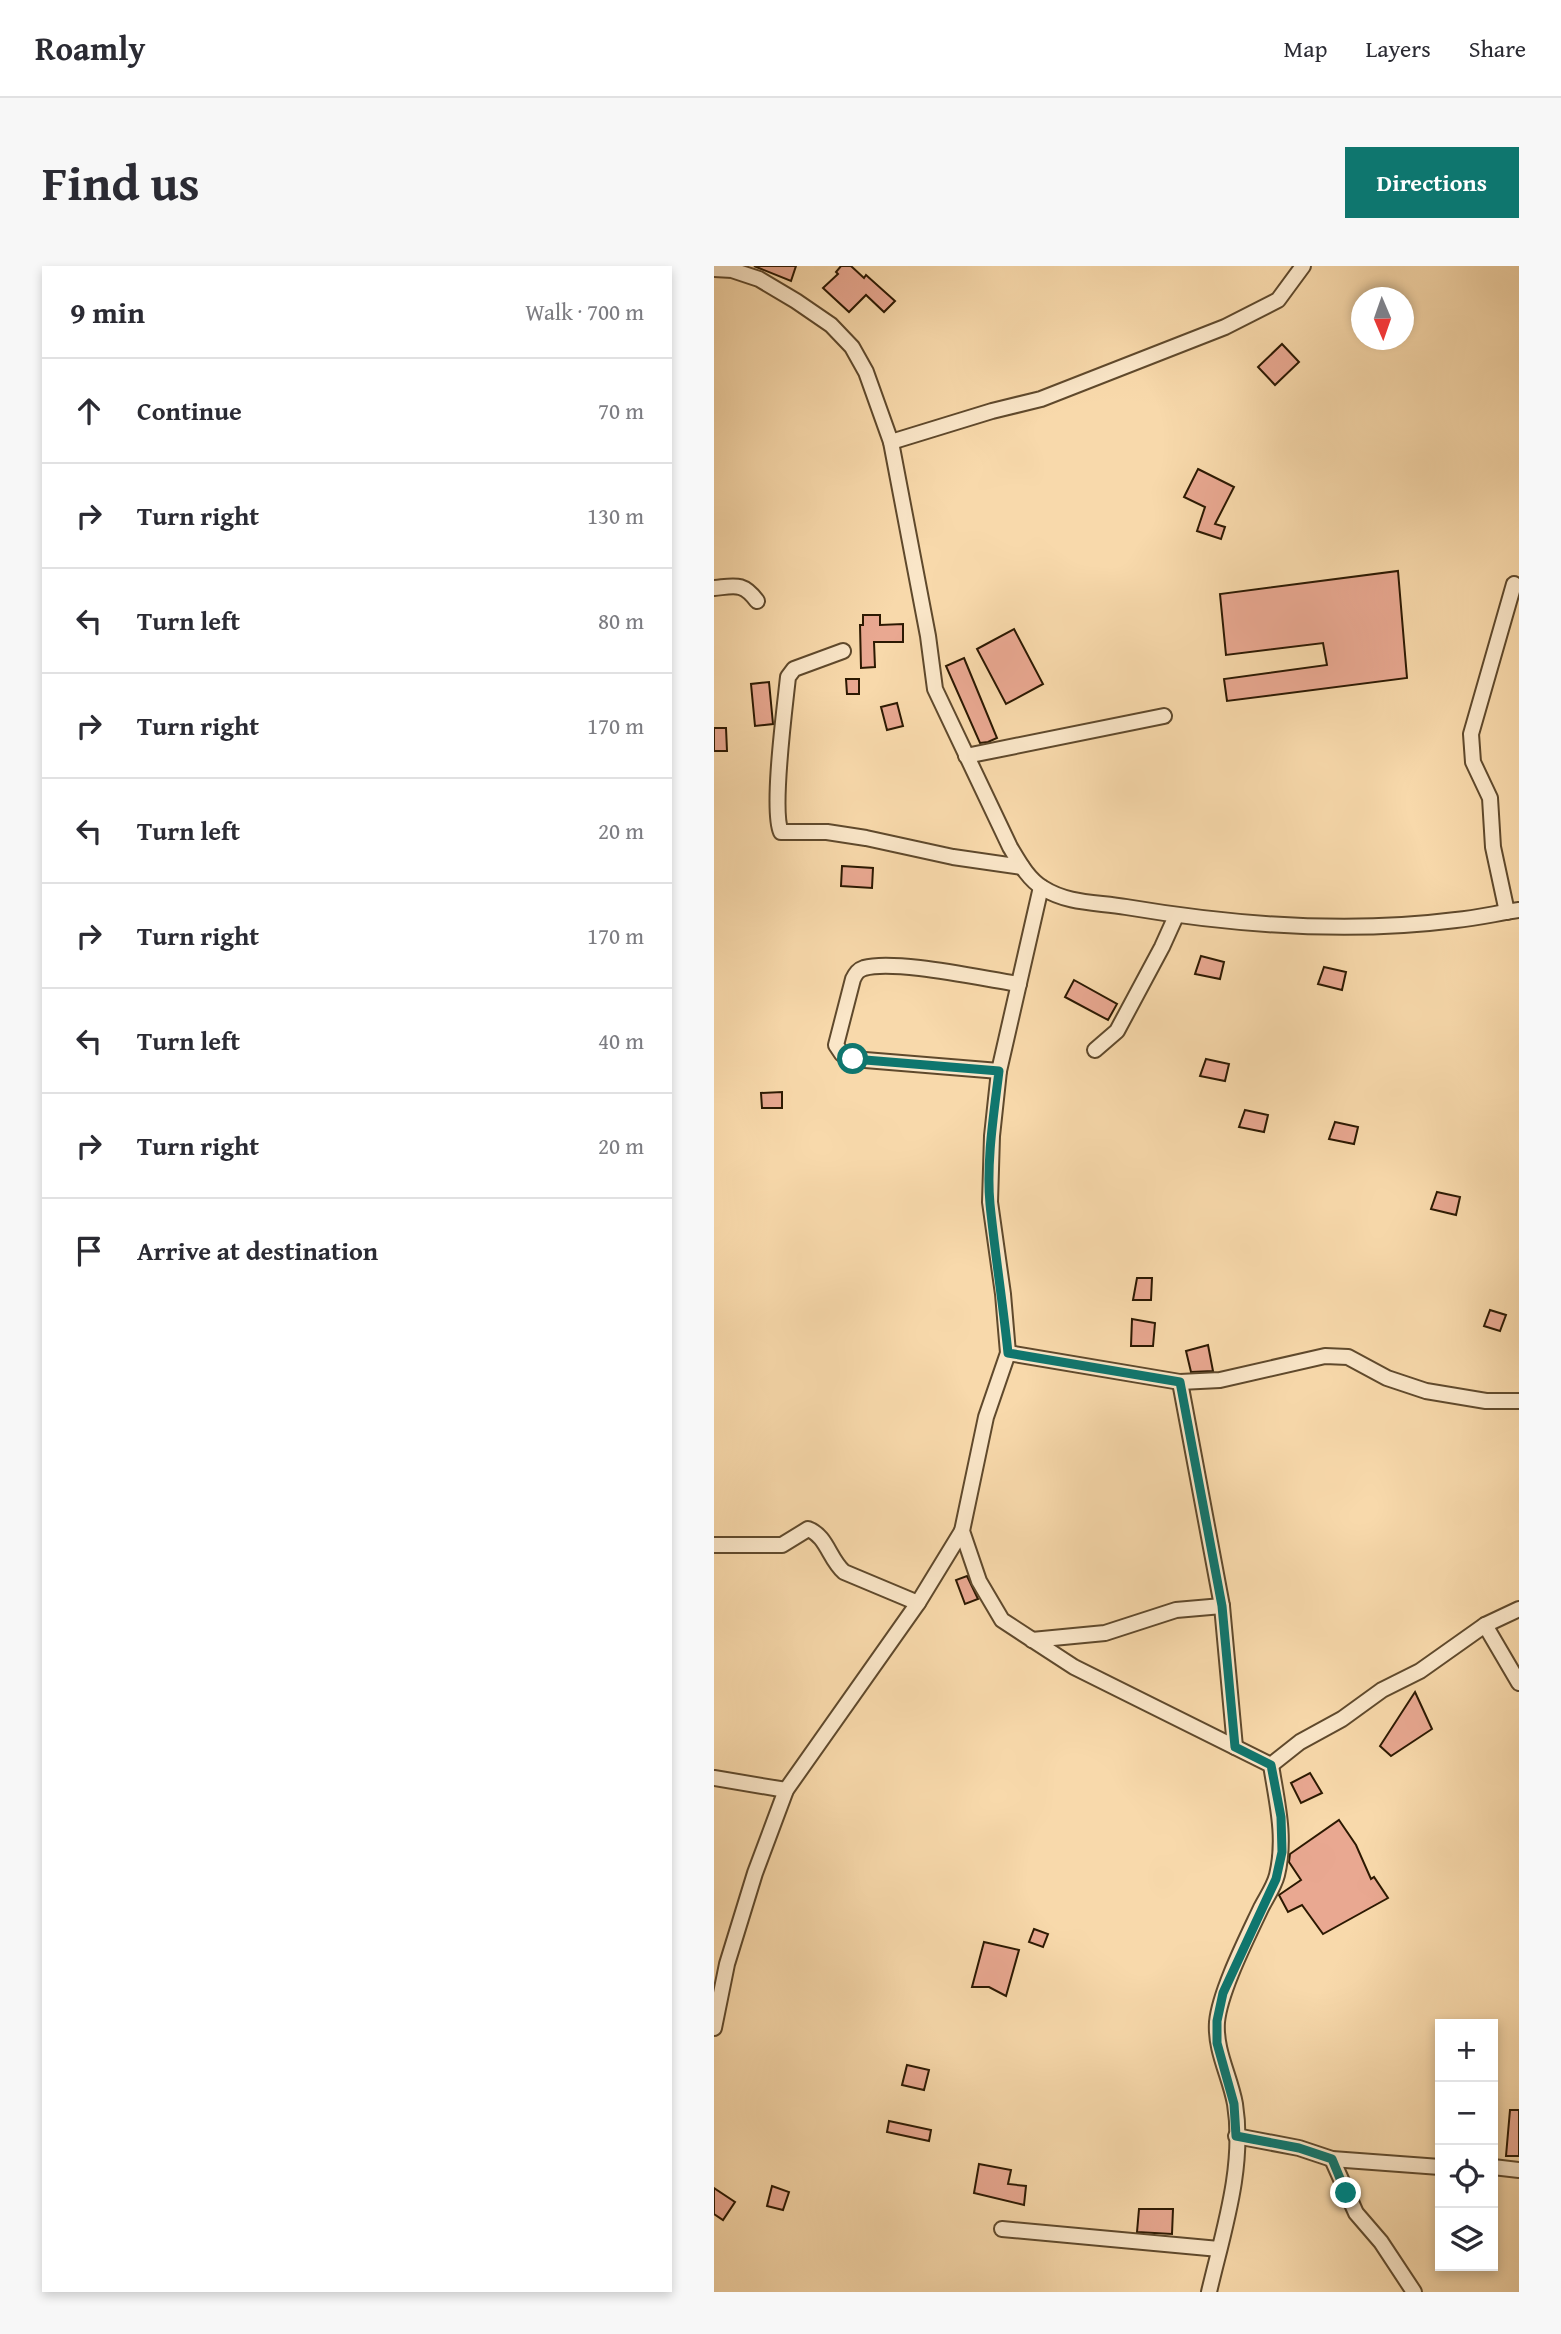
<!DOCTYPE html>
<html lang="en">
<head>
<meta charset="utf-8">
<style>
	body { margin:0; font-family:"Gentium Book Plus",serif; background:#f7f7f7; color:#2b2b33 }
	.controls { position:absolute; right:21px; bottom:21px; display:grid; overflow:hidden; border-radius:0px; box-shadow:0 4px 10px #0003 }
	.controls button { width:63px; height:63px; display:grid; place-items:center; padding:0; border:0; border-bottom:2px solid #e1e1e2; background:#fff; color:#2b2b33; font:35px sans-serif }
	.compass { position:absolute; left:637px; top:21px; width:63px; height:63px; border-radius:50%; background:#fff; box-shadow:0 4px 10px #0003; rotate:178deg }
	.stop { position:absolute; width:21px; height:21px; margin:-16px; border:5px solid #0f766e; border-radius:50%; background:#fff }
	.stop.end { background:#0f766e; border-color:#fff; box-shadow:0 2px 7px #0008 }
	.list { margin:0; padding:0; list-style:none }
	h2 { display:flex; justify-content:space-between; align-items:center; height:91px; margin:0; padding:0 28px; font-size:30px }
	h2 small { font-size:23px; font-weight:400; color:#7c7c81 }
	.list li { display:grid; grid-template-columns:46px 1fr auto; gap:21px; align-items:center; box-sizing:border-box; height:105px; padding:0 28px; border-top:2px solid #e1e1e2 }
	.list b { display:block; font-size:26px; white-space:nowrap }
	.list em { font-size:23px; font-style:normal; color:#7c7c81 }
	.icon { flex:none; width:38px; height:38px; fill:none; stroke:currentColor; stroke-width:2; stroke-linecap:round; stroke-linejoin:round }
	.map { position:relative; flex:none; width:805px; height:2026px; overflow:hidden; border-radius:0px }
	header { display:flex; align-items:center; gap:42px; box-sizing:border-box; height:98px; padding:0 35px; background:#fff; border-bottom:2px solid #e1e1e2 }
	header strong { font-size:33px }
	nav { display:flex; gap:38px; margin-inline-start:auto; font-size:24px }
	.intro { display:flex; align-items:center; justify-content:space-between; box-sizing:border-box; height:168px; padding:0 42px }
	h1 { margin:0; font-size:49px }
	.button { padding:18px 32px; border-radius:0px; background:#0f766e; color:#fff; font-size:24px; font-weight:700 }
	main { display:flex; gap:42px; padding:0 42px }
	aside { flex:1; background:#fff; border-radius:0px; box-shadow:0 4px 10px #0003 }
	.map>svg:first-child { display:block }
	.building { fill:#e9a891; stroke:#2c1902; stroke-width:2 }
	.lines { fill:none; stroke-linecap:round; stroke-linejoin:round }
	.street-casing { stroke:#5f492c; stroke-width:18 }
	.street { stroke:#fae6c8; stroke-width:14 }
	.route { stroke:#0f766e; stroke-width:9 }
</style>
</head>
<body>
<header>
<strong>Roamly</strong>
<nav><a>Map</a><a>Layers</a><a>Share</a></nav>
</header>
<div class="intro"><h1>Find us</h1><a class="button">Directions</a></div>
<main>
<aside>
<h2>9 min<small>Walk · 700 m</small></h2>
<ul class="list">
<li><svg class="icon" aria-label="ahead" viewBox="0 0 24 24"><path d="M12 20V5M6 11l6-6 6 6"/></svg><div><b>Continue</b></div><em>70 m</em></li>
<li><svg class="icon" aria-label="right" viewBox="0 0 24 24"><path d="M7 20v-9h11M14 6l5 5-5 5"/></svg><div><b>Turn right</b></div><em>130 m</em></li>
<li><svg class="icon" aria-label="left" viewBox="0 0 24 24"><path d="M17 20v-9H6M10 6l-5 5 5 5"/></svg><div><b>Turn left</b></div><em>80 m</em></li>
<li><svg class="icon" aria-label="right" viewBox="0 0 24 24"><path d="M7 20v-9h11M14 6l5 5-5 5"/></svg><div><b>Turn right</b></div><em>170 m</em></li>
<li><svg class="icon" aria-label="left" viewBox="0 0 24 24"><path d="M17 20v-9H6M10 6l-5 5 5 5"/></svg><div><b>Turn left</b></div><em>20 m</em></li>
<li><svg class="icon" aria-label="right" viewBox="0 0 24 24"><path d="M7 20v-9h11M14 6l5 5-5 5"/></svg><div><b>Turn right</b></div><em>170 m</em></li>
<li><svg class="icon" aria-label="left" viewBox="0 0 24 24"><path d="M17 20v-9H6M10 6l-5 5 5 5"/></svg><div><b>Turn left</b></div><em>40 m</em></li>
<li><svg class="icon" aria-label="right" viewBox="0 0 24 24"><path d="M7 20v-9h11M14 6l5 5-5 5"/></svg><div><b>Turn right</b></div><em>20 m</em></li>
<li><svg class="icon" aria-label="arrive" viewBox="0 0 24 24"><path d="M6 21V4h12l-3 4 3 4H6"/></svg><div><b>Arrive at destination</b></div></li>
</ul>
</aside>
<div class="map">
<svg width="805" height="2026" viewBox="0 0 805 2026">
	<rect width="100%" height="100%" fill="#f8d9ab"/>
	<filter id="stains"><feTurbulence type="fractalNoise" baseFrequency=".00286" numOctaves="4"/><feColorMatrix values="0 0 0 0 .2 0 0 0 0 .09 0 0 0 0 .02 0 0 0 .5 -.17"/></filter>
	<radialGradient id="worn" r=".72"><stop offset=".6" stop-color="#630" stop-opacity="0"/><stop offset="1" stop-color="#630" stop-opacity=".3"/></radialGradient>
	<g class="building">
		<polygon points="40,0 82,0 77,15"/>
		<polygon points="127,0 137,0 150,12 152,9 181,35 170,46 152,29 135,46 109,22 124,8 122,6"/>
		<polygon points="568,78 585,96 561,119 544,101"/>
		<polygon points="484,203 520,221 501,258 511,261 507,273 483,265 491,241 470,231"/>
		<polygon points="684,305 693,412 513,435 510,413 613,399 609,377 512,389 506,328"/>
		<polygon points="149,349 166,349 166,359 189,358 189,376 160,376 161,401 147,402 146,359 149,359"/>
		<polygon points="300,363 329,418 292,438 263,383"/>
		<polygon points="250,392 283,472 274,476 266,477 232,400"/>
		<polygon points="132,413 145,413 145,428 133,428"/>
		<polygon points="55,416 59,458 41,460 37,418"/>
		<polygon points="183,437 189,460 173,464 167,441"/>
		<polygon points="0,462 12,462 13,485 0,485"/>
		<polygon points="128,600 159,602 158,622 127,620"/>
		<polygon points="487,690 510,696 506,713 481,708"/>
		<polygon points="610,701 632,706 628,724 604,718"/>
		<polygon points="360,714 403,738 394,754 351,731"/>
		<polygon points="492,793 515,798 511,815 486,810"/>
		<polygon points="68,826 68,842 48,842 47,827"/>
		<polygon points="531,844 554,849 550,866 525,861"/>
		<polygon points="621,856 644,861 640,878 615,873"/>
		<polygon points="723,926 746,931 742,949 717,943"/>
		<polygon points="423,1012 438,1012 437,1034 419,1034"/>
		<polygon points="776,1044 792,1049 786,1065 770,1060"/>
		<polygon points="418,1053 441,1057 439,1080 417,1080"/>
		<polygon points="494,1079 499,1105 477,1106 472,1085"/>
		<polygon points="253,1310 264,1333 251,1338 242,1314"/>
		<polygon points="701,1426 718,1463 677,1490 666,1480"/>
		<polygon points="596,1507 608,1527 587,1537 577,1517"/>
		<polygon points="625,1554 642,1579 657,1613 660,1611 674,1632 609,1668 588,1639 574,1646 565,1629 587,1614 575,1596 576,1588"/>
		<polygon points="320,1663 334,1668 329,1681 315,1676"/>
		<polygon points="270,1676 305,1684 292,1730 275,1721 258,1721"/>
		<polygon points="193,1799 215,1804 210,1824 188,1819"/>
		<polygon points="796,1844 805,1844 805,1890 792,1890"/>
		<polygon points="175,1855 217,1864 215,1875 173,1866"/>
		<polygon points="265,1898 297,1904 294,1918 312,1920 310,1939 260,1927"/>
		<polygon points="58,1920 75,1926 69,1944 53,1940"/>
		<polygon points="0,1922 21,1936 9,1954 0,1948"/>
		<polygon points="425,1943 459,1943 458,1968 423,1966"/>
	</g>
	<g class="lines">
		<g class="street-casing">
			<g id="street">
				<path d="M0,3L18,4L45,13L82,35L117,59L138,81L152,106L177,176L214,370L221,423L296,581C305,596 314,613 329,622C354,638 383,636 412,641C519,659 633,668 742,654C763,652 784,647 805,644"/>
				<polyline points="177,176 278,145 327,133 511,61 564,34 589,0"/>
				<path d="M0,322C21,320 29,316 43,335"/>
				<path d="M129,385L80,403L74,411C71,440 57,544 67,566H113L152,572L239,591L308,601"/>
				<polyline points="252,490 450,450"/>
				<path d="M327,621L285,805L278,870L276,936L289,1028L294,1087L272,1151L248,1265L265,1315L288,1354L360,1401L557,1499C563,1537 572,1571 563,1609C560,1621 552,1632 547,1642C533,1672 506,1725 503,1756C501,1785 516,1810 521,1838C531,1901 509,1966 495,2026"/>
				<polyline points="793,646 779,581 776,532 759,496 757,468 800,318"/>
				<polyline points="381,784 403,765 448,681 462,650"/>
				<path d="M285,805L139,793L128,788L122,779L139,713C142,707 144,704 150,702C181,693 270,713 305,718"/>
				<polyline points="294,1087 466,1116 506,1114 611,1090 634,1091 673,1112 712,1125 772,1135 805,1135"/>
				<polyline points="466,1116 508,1340 521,1481"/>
				<path d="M0,1279H68L94,1263C113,1270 115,1293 130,1306L204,1337"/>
				<polyline points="771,1359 805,1417"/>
				<polyline points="318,1374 391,1367 462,1344 508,1340"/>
				<polyline points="557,1499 586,1476 628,1453 668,1424 706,1405 771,1359 805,1343"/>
				<polyline points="0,1512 72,1524"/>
				<polyline points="0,1762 13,1698 41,1607 72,1524 204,1337 248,1265"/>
				<polyline points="522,1870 585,1882 618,1893 726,1901"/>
				<polyline points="618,1893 642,1947 667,1976 700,2026"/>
				<polyline points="779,1901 805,1904"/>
				<polyline points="288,1963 505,1983"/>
			</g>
		</g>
		<use href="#street" class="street"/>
	</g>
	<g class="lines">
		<path class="route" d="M139,793L285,805C280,847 272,896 276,938C281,988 289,1038 294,1087L466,1116L508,1340L521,1481L557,1499L567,1551L568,1586L562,1613L509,1727L503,1755V1777L520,1838L522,1870L585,1882L618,1893L632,1927"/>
	</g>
	<rect width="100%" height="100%" filter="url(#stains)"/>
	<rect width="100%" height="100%" fill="url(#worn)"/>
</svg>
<div class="controls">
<button>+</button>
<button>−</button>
<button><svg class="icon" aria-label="locate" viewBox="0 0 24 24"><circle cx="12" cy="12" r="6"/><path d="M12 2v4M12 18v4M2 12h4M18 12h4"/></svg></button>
<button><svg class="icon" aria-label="layers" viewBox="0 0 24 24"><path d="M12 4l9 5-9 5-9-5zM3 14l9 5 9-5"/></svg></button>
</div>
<svg class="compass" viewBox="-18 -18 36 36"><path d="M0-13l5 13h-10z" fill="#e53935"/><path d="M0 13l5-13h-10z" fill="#7c7c81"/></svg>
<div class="stop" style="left:139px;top:793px"></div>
<div class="stop end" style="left:632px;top:1927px"></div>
</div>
</main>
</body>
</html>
